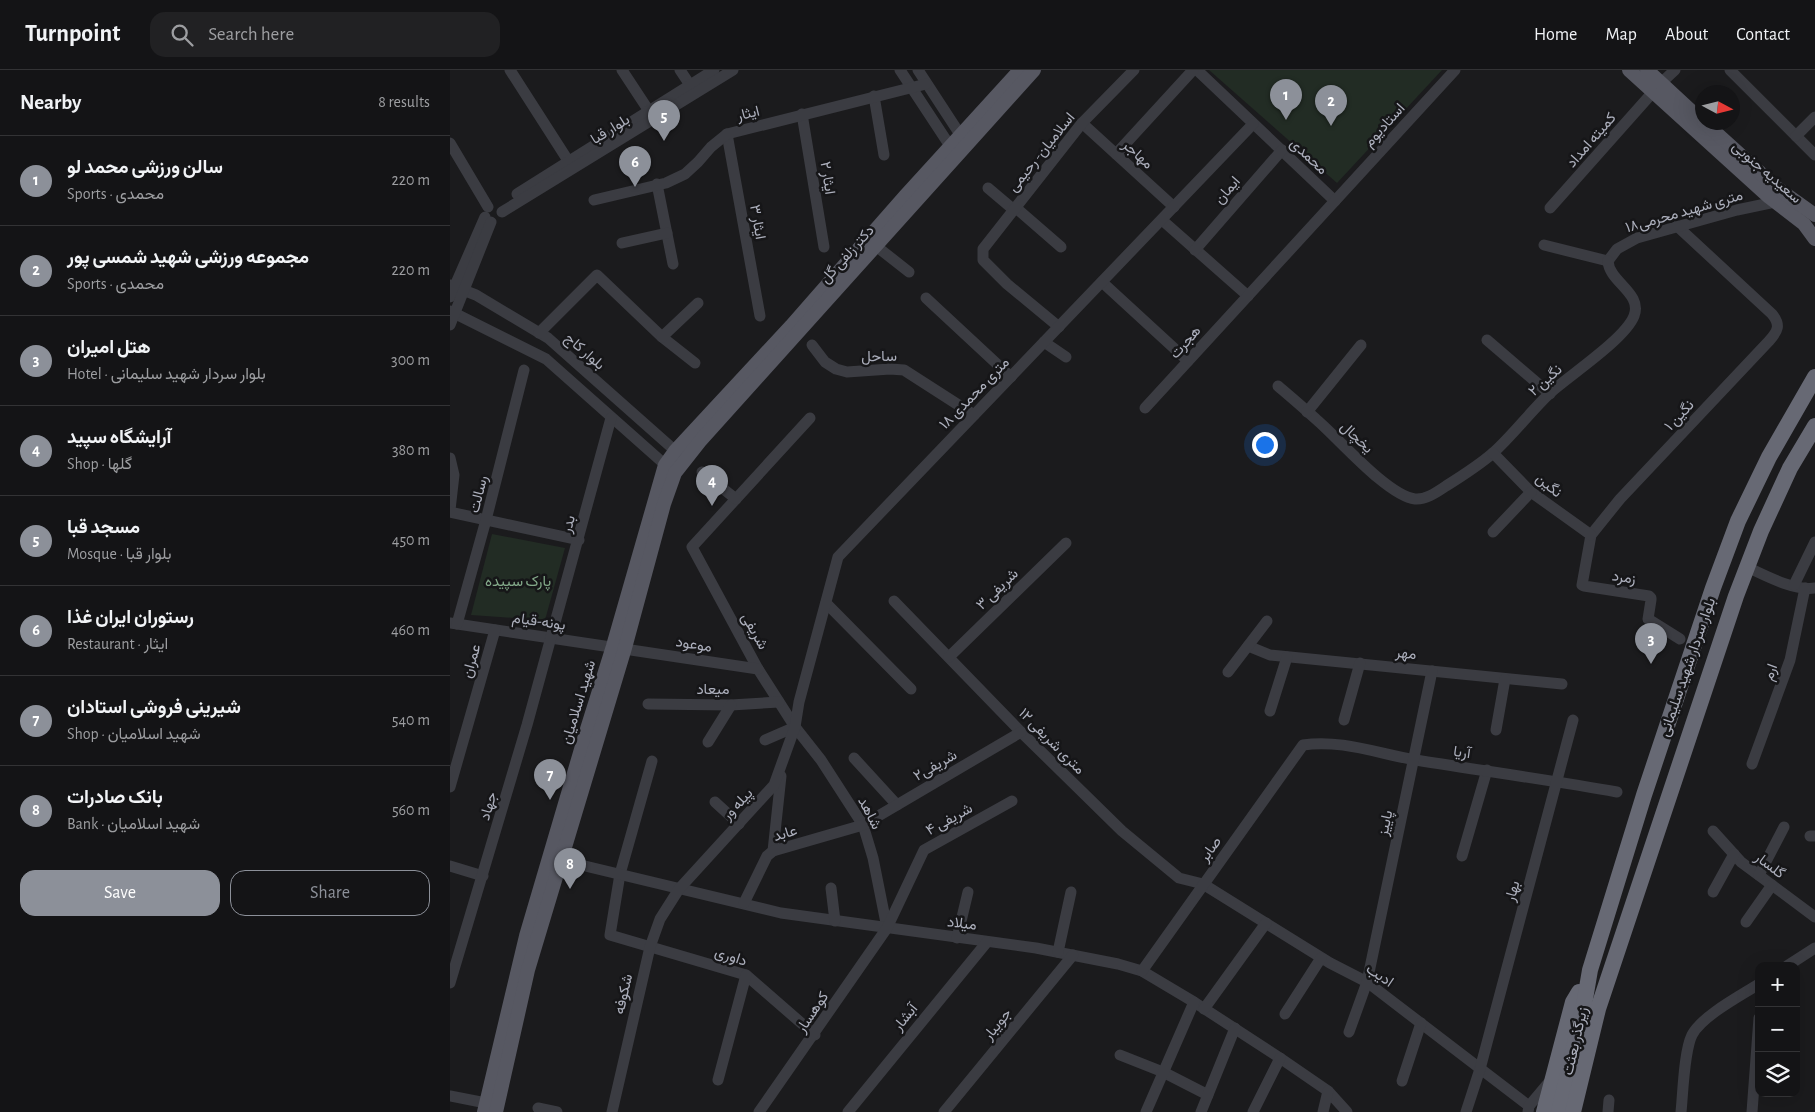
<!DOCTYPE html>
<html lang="en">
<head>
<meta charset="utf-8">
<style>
	body { margin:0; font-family:"Alegreya Sans",Vazirmatn,sans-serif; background:#212123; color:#f1f3f6 }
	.controls { position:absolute; right:15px; bottom:15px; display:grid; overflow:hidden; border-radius:10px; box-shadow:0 5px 20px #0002 }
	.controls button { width:45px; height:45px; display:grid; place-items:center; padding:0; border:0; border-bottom:1px solid #333335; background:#141416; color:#f1f3f6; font:25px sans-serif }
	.compass { position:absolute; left:1245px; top:15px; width:45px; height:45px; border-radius:50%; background:#141416; box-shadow:0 5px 20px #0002; rotate:97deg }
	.you { position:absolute; left:814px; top:374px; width:18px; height:18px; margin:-12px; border:4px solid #fff; border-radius:50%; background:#1a73e8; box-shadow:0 0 0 8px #1a73e833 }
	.badge { display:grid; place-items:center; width:32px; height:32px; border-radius:50%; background:#8c9099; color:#fff; font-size:16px; font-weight:700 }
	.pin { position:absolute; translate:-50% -41px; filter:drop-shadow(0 1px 2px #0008) }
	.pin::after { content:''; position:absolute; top:26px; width:18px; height:15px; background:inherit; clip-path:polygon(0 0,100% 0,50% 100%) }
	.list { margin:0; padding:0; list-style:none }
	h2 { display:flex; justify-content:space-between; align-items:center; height:65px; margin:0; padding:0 20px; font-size:21px }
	h2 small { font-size:16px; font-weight:400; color:#9d9ea1 }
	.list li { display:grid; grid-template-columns:32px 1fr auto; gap:15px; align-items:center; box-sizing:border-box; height:90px; padding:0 20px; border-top:1px solid #333335 }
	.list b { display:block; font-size:19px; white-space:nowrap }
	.list p { margin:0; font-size:16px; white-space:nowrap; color:#9d9ea1 }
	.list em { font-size:16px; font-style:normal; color:#9d9ea1 }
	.actions { display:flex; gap:10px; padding:15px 20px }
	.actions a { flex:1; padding:11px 0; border:1px solid #8c9099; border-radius:15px; text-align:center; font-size:18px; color:#8c9099 }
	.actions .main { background:#8c9099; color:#fff }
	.icon { flex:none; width:28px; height:28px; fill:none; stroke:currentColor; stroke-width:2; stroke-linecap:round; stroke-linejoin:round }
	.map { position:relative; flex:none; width:1365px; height:1042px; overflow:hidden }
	header { display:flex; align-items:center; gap:30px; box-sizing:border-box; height:70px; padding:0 25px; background:#141416; border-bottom:1px solid #333335 }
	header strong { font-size:24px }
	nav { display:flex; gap:28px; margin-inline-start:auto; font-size:18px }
	.search { width:350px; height:45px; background:#212123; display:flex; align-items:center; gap:12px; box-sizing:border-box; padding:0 18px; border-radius:15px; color:#9d9ea1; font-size:19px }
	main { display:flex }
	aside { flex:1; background:#141416 }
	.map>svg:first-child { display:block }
	.park { fill:#222c24 }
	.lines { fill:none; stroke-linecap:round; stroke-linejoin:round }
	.minor { stroke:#3b3c42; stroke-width:11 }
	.major { stroke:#575862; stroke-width:14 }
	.highway { stroke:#676974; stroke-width:16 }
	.labels { text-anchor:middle; stroke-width:5; stroke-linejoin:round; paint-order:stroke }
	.street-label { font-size:15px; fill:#adb0bd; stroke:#161618 }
	.park-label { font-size:15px; fill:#83a989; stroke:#161618 }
</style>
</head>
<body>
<header>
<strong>Turnpoint</strong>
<div class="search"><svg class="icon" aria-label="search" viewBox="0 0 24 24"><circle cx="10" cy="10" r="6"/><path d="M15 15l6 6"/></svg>Search here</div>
<nav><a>Home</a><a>Map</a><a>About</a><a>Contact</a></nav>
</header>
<main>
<aside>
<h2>Nearby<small>8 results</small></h2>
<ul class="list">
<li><span class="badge">1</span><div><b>سالن ورزشی محمد لو</b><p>Sports · محمدی</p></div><em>220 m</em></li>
<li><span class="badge">2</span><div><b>مجموعه ورزشی شهید شمسی پور</b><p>Sports · محمدی</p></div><em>220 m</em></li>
<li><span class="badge">3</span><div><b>هتل امیران</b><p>Hotel · بلوار سردار شهید سلیمانی</p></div><em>300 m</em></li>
<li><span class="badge">4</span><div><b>آرایشگاه سپید</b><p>Shop · گلها</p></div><em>380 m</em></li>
<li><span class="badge">5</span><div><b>مسجد قبا</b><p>Mosque · بلوار قبا</p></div><em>450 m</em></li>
<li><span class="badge">6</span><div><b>رستوران ایران غذا</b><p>Restaurant · ایثار</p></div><em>460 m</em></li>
<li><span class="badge">7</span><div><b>شیرینی فروشی استادان</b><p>Shop · شهید اسلامیان</p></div><em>540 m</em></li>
<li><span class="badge">8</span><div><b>بانک صادرات</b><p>Bank · شهید اسلامیان</p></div><em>560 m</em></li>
</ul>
<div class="actions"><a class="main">Save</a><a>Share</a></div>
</aside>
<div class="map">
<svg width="1365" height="1042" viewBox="0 0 1365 1042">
	<rect width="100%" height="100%" fill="#1b1b1d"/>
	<g class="park">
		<polygon points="759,0 992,0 887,113"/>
		<polygon points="42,464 115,478 95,550 21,545"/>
	</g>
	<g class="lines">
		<g class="minor">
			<polyline points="60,0 119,92"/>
			<polyline points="172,0 199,41"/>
			<polyline points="230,0 240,15"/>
			<polyline points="450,0 504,82"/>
			<polyline points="468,0 515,72"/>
			<polyline points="747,0 885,131"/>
			<polyline points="1280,0 1365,85"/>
			<polyline points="1211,13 1225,0"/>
			<polyline points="424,26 434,85"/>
			<polyline points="352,44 374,177"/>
			<polyline points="632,53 724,137"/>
			<polyline points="277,64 310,246"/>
			<polyline points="1346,66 1365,47"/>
			<polyline points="0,73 38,137"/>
			<polyline points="666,84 743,0"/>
			<polyline points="207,114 223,194"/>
			<polyline points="538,118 564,140"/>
			<polyline points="67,124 264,0"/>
			<polyline points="144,130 216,113 235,104 248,92 261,77 277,64 476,14"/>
			<polyline points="566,138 611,177"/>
			<polyline points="1100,138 1203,22"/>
			<polyline points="52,142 283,0"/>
			<polyline points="712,150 798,226"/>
			<path d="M1227,156L1322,244C1331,255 1328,261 1319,271L1170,429L1141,465L1132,515L1134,516L1199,526L1201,528V530L1198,549L1230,569"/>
			<polyline points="172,173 217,163"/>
			<polyline points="1094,175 1158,191"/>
			<polyline points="426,176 459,202"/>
			<polyline points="745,180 832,80"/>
			<polyline points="1158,191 1167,179 1187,168 1287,140 1325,132"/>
			<polyline points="652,212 738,291"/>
			<polyline points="0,215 26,225 98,268 230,385"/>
			<polyline points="0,227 35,147"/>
			<polyline points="476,228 561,307"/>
			<polyline points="0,241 96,289 220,399"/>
			<polyline points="0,255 41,152"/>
			<polyline points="609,257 557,214 533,190 533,179 632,53 684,0"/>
			<polyline points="89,263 147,205 212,267 245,293"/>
			<polyline points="212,267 248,233"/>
			<polyline points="1037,270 1100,324"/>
			<polyline points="594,272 616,287"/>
			<polyline points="362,275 375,292 386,299 397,302 440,299 454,300 524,345"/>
			<path d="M828,316C842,328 855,339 868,351C890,370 938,426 965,429C976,430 987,422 996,416C1012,406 1028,396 1043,383C1063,365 1080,342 1100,323C1120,305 1175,269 1184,246C1193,223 1159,212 1158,191"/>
			<polyline points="695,338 1005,0"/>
			<polyline points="857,342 911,275"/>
			<polyline points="360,348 242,477 308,599 345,657 371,690 413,755 423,788 437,858"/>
			<polyline points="1043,383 1081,422 1141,465"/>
			<polyline points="0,388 4,405 0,440"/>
			<polyline points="252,402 286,429"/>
			<polyline points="0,442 129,470"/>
			<polyline points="1043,462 1081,422"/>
			<path d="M1297,497C1316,506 1344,521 1365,518"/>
			<polyline points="1344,515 1365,472"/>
			<polyline points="444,531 571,662 672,761 729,808 753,814 880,893 917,912 1079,1036"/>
			<polyline points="376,533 461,619"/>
			<polyline points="0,553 308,599"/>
			<polyline points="7,554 36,450 74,300"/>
			<polyline points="798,576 820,585 1112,614"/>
			<polyline points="499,587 616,473"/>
			<polyline points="778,602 817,551"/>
			<polyline points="198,634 281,635 329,632"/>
			<polyline points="820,641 837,587"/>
			<polyline points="894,650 910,593"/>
			<polyline points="1046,660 1055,609"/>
			<polyline points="315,670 345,657"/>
			<polyline points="258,672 281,635"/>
			<polyline points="404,688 447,735"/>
			<polyline points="202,691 170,804 160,865 296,905 365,965"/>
			<polyline points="1302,694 1340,590 1355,518"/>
			<polyline points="0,717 45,560"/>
			<polyline points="265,732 289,754"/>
			<polyline points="1263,761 1291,792 1365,847"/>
			<polyline points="1360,766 1365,766"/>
			<polyline points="323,781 331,706"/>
			<polyline points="1012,786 1037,700"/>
			<polyline points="110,790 331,843 586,878 668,894 692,901 744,932 830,988 878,1021 897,1042"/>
			<polyline points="0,796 33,806"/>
			<polyline points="1309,805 1334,757"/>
			<polyline points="381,818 385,851"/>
			<polyline points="1263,822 1284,784"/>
			<polyline points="294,833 317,786 323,781 413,755 571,662"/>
			<polyline points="1296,852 1322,815"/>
			<polyline points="507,868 518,822"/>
			<polyline points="608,882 621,822"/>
			<polyline points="1337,896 1365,878"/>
			<path d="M692,901L853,675C891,669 929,684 966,690C1033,701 1100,710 1167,722"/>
			<polyline points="0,913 77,655 161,348"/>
			<polyline points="754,939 816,853"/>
			<polyline points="835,944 871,888"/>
			<polyline points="899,962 917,912 982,601"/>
			<polyline points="670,985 713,1002 758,1025"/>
			<polyline points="268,1010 296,905"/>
			<polyline points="952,1011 971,953"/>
			<polyline points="0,1026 36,1033"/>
			<polyline points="88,1038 107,1042"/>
			<polyline points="162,1042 200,877 210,849 229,819 324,715 345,657 349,632 388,487 803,54"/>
			<polyline points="309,1042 437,858 474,780 562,731"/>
			<polyline points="398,1042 537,872"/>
			<polyline points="494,1042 623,885"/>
			<polyline points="696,1042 744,932"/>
			<polyline points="751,1042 785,958"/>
			<polyline points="803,1042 830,988"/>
			<polyline points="873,1042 878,1021"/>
			<polyline points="1016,1042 1030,999 1123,650"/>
			<polyline points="1078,1042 1079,1036 1100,1011"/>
			<polyline points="1158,1042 1159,1030"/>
			<path d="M1231,1042C1233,1023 1234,981 1242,965C1252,946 1290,926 1309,914"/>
			<polyline points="1302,1042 1309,948"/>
		</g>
		<g class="major">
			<polyline points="1179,0 1319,127 1354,154 1365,169"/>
			<polyline points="1197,0 1252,51"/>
			<polyline points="1254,52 1327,118 1365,145"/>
			<polyline points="34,1042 76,866 137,659 163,576 215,395 225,381 341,256 455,126 570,0"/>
			<polyline points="46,1042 78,900 175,578 214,434 225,403 251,370 584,0"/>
		</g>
		<g class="highway">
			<polyline points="1094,1042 1123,932 1129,922"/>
			<polyline points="1109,1042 1134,935 1140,900 1194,725 1263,518 1288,451 1319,387 1365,307"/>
			<polyline points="1123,1042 1148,939 1286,526 1311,461 1340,398 1365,356"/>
		</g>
	</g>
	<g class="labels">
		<g class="street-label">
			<text transform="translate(298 43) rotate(-14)" y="5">ایثار</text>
			<text transform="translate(934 55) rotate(-48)" y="5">استادیوم</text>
			<text transform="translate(160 59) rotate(-32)" y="5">بلوار قبا</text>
			<text transform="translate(1141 70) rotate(-49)" y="5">کمیته امداد</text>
			<text transform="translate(591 82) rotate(-51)" y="5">اسلامیان- رحیمی</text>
			<text transform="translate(688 84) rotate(42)" y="5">مهاجر</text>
			<text transform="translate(859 86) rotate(43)" y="5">محمدی</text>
			<text transform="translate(1317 102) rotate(41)" y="5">سعیدیه جنوبی</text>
			<text transform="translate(378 108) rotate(81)" y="5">ایثار ۲</text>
			<text transform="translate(777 120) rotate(-49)" y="5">ایمان</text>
			<text transform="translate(1234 141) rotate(-16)" y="5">۱۸متری شهید محرمی</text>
			<text transform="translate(308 152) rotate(80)" y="5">ایثار ۳</text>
			<text transform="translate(397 184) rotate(-48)" y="5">دکتر زلفی گل</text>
			<text transform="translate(735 272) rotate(-48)" y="5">هجرت</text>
			<text transform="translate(135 281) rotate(41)" y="5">بلوار کاج</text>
			<text transform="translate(429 286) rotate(-1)" y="5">ساحل</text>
			<text transform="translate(1095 310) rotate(-42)" y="5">نگین ۲</text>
			<text transform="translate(524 323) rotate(-46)" y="5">۱۸ متری محمدی</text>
			<text transform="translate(1229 345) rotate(-47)" y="5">نگین ۱</text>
			<text transform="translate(907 367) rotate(43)" y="5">یخچال</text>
			<text transform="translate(1099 415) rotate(39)" y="5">نگین</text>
			<text transform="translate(28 424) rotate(-76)" y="5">رسالت</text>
			<text transform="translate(118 454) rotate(-75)" y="5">بدر</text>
			<text transform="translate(1174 507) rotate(8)" y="5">زمرد</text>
			<text transform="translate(547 519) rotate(-44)" y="5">شریفی ۳</text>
			<text transform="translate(89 551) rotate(8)" y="5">پونه-قیام</text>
			<text transform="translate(305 561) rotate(61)" y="5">شریفی</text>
			<text transform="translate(244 574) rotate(9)" y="5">موعود</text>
			<text transform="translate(956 583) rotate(6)" y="5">مهر</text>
			<text transform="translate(21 591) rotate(-74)" y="5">عمران</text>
			<text transform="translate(1237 597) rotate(-71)" y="5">بلوار سردار شهید سلیمانی</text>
			<text transform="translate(1320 602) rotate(-70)" y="5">ارم</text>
			<text x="263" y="624">میعاد</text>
			<text transform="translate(128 632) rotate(-73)" y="5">شهید اسلامیان</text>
			<text transform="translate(602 671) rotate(45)" y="5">۱۲ متری شریفی</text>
			<text transform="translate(1012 682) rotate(8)" y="5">آریا</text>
			<text transform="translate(485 695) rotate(-30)" y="5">شریفی۲</text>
			<text transform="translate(287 734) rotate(-47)" y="5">پیله ور</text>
			<text transform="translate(38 736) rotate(-74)" y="5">جهاد</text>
			<text transform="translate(420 743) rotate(63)" y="5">شاهد</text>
			<text transform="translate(499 749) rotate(-29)" y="5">شریفی ۴</text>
			<text transform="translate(935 753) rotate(-78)" y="5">پاییز</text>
			<text transform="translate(335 763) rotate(-17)" y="5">عابد</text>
			<text transform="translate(760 779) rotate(-54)" y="5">صابر</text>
			<text transform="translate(1320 795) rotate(37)" y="5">گلسار</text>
			<text transform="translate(1062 821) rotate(-75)" y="5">بهار</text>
			<text transform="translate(512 853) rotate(7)" y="5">میلاد</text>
			<text transform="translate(281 886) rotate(18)" y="5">داوری</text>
			<text transform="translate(930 905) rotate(34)" y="5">ادیب</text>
			<text transform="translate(173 924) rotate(-77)" y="5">شکوفه</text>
			<text transform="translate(362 942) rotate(-56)" y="5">کوهسار</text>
			<text transform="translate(455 947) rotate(-51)" y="5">آبشار</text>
			<text transform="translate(547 954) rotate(-51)" y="5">جویبار</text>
			<text transform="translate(1125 971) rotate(-77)" y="5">زیرگذر بعثت</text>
		</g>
		<g class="park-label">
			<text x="68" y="516">پارک سپیده</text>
		</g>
	</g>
</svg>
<div class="controls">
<button>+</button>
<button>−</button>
<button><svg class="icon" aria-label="layers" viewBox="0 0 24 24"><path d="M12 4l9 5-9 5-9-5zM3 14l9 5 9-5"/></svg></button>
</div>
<svg class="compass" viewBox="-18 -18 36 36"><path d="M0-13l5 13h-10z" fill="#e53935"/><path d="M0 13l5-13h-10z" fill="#9d9ea1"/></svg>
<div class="you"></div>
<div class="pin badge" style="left:836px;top:50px">1</div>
<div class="pin badge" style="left:881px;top:56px">2</div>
<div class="pin badge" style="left:1201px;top:594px">3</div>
<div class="pin badge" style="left:262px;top:436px">4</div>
<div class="pin badge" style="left:214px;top:71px">5</div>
<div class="pin badge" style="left:185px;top:117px">6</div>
<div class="pin badge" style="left:100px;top:730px">7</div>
<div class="pin badge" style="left:120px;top:819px">8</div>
</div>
</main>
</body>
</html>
